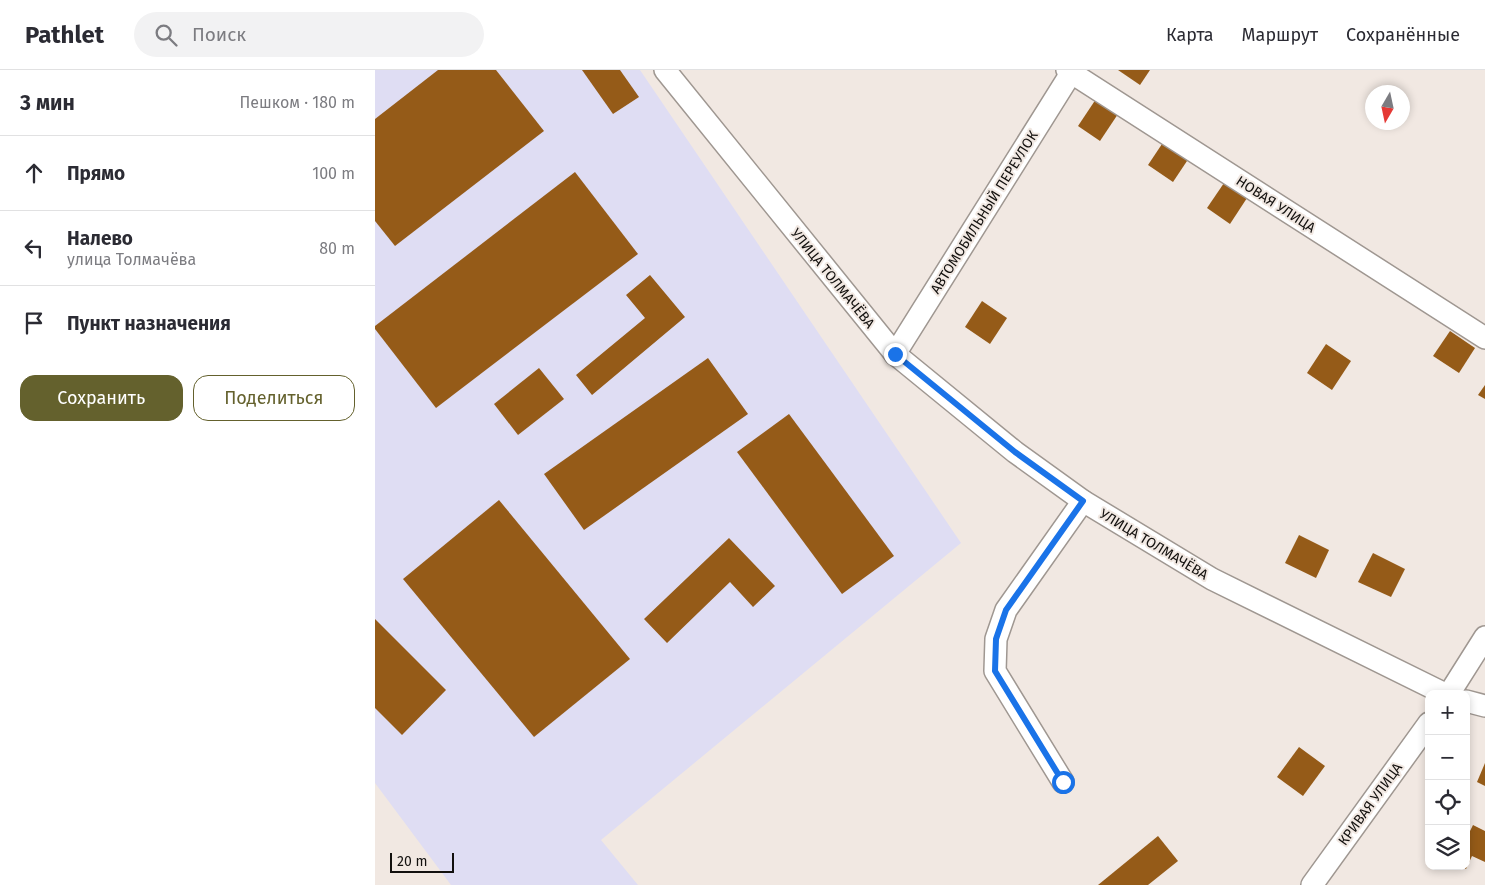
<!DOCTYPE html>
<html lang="ru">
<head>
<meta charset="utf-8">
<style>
	body { margin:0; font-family:"Fira Sans",sans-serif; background:#f2f2f3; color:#2b2b33 }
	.controls { position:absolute; right:15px; bottom:15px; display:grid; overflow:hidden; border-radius:10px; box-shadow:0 2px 8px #0003 }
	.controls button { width:45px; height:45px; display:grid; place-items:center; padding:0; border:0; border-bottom:1px solid #e1e1e2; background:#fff; color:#2b2b33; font:25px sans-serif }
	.compass { position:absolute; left:990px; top:15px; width:45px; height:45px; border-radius:50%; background:#fff; box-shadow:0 2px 8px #0003; rotate:189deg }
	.scale { position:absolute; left:15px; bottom:12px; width:64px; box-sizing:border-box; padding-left:5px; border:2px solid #12100e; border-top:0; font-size:14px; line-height:18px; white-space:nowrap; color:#12100e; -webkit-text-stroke:4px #f1e8e2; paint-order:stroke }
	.stop { position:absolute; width:15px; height:15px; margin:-11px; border:4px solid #1a73e8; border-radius:50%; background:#fff }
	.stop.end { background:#1a73e8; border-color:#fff; box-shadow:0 1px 5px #0008 }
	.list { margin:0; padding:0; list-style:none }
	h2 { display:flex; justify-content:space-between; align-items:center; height:65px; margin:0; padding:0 20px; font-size:21px }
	h2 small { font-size:16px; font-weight:400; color:#7c7c81 }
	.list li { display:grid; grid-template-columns:32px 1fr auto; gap:15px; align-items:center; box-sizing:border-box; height:75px; padding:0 20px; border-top:1px solid #e1e1e2 }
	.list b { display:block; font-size:19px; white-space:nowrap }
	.list p { margin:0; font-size:16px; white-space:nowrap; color:#7c7c81 }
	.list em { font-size:16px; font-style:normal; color:#7c7c81 }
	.actions { display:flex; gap:10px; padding:15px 20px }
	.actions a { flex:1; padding:11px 0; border:1px solid #64612d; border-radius:15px; text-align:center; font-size:18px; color:#64612d }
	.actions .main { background:#64612d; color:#fff }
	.icon { flex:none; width:28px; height:28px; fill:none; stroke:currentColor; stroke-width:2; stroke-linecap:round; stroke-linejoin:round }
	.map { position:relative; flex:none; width:1110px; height:815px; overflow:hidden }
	header { display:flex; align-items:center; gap:30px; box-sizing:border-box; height:70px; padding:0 25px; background:#fff; border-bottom:1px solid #e1e1e2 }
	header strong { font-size:24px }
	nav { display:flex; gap:28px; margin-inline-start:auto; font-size:18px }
	.search { width:350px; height:45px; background:#f2f2f3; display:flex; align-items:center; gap:12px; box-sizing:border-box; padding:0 18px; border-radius:28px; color:#7c7c81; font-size:19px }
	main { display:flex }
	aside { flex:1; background:#fff }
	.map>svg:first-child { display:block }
	.industrial { fill:#dfddf3 }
	.building { fill:#955b18 }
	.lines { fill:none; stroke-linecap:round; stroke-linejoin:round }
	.street-casing { stroke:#9f9791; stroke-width:24 }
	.street { stroke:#fff; stroke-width:21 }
	.route { stroke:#1a73e8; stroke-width:6 }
	.labels { text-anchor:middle; stroke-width:4; stroke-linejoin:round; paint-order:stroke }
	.street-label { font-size:14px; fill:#12100e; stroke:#f1e8e2 }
</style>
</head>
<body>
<header>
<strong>Pathlet</strong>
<div class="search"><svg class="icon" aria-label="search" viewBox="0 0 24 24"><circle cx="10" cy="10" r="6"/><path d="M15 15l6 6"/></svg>Поиск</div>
<nav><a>Карта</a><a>Маршрут</a><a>Сохранённые</a></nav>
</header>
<main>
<aside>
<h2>3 мин<small>Пешком · 180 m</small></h2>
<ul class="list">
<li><svg class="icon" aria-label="ahead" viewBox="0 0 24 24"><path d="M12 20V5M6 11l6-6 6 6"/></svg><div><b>Прямо</b></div><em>100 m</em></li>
<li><svg class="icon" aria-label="left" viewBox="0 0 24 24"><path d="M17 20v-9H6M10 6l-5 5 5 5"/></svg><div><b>Налево</b><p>улица Толмачёва</p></div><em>80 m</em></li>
<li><svg class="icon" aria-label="arrive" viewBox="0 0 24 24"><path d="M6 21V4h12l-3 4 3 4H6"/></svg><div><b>Пункт назначения</b></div></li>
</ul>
<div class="actions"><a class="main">Сохранить</a><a>Поделиться</a></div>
</aside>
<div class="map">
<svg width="1110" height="815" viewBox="0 0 1110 815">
	<rect width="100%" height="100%" fill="#f1e8e2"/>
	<polygon class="industrial" points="0,0 265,0 586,473 226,770 263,815 76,815 0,713"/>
	<g class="building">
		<polygon points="63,0 121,0 169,61 20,176 0,151 0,49"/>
		<polygon points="207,0 245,0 264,27 238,44"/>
		<polygon points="743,0 775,0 765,15"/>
		<polygon points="721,29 743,44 725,71 703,56"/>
		<polygon points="789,71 814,88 798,112 773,95"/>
		<polygon points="200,102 263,184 61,338 0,259 0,256"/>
		<polygon points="849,113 872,128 855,154 832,138"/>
		<polygon points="275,205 310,247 217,325 201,305 270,248 251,225"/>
		<polygon points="607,231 632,248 615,274 590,257"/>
		<polygon points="1075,261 1100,278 1084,303 1058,286"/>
		<polygon points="951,274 976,291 957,320 932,303"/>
		<polygon points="333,288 373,344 209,460 169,404"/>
		<polygon points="164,298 189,329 143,365 119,334"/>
		<polygon points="1110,315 1110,329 1103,325"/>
		<polygon points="414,344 519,486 467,524 362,382"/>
		<polygon points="124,430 255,589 159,667 28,509"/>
		<polygon points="924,465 954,480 941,508 910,493"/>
		<polygon points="354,468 400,516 378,537 355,512 292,573 269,549"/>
		<polygon points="998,483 1030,499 1016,527 983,512"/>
		<polygon points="0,549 71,620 27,665 0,638"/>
		<polygon points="924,677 950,696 928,726 902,707"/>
		<polygon points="1110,693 1110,716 1102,712"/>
		<polygon points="1098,755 1110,761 1110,792 1097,786 1091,799 1086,796 1091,796 1091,760 1095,761"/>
		<polygon points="783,766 803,791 773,815 723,815"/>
	</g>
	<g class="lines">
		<g class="street-casing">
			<g id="street">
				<polyline points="290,0 520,284 640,382 708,431 837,509 1070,624"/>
				<polyline points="692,0 1110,268"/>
				<polyline points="520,284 698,0"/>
				<polyline points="1074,624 1110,567"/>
				<polyline points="1091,631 1110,636"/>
				<polyline points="688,712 620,601 621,569 631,540 708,431"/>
				<polyline points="937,815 1054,653"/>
			</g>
		</g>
		<use href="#street" class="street"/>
	</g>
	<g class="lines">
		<polyline class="route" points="520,284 640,382 708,431 631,540 621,569 620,601 688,712"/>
	</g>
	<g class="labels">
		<g class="street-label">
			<text transform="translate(901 134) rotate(33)" y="5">НОВАЯ УЛИЦА</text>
			<text transform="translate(609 142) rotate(-58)" y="5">АВТОМОБИЛЬНЫЙ ПЕРЕУЛОК</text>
			<text transform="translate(458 208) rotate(51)" y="5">УЛИЦА ТОЛМАЧЁВА</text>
			<text transform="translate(779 474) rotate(31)" y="5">УЛИЦА ТОЛМАЧЁВА</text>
			<text transform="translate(995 734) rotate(-54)" y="5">КРИВАЯ УЛИЦА</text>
		</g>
	</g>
</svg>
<div class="controls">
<button>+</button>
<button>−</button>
<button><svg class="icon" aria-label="locate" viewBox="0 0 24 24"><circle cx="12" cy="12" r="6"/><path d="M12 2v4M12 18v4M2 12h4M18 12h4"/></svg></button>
<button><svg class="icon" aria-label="layers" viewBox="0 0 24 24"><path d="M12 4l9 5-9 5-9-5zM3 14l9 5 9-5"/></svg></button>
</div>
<svg class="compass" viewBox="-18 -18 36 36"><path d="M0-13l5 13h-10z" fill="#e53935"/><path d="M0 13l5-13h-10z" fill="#7c7c81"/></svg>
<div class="scale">20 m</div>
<div class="stop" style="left:688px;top:712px"></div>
<div class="stop end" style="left:520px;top:284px"></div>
</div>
</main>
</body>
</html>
